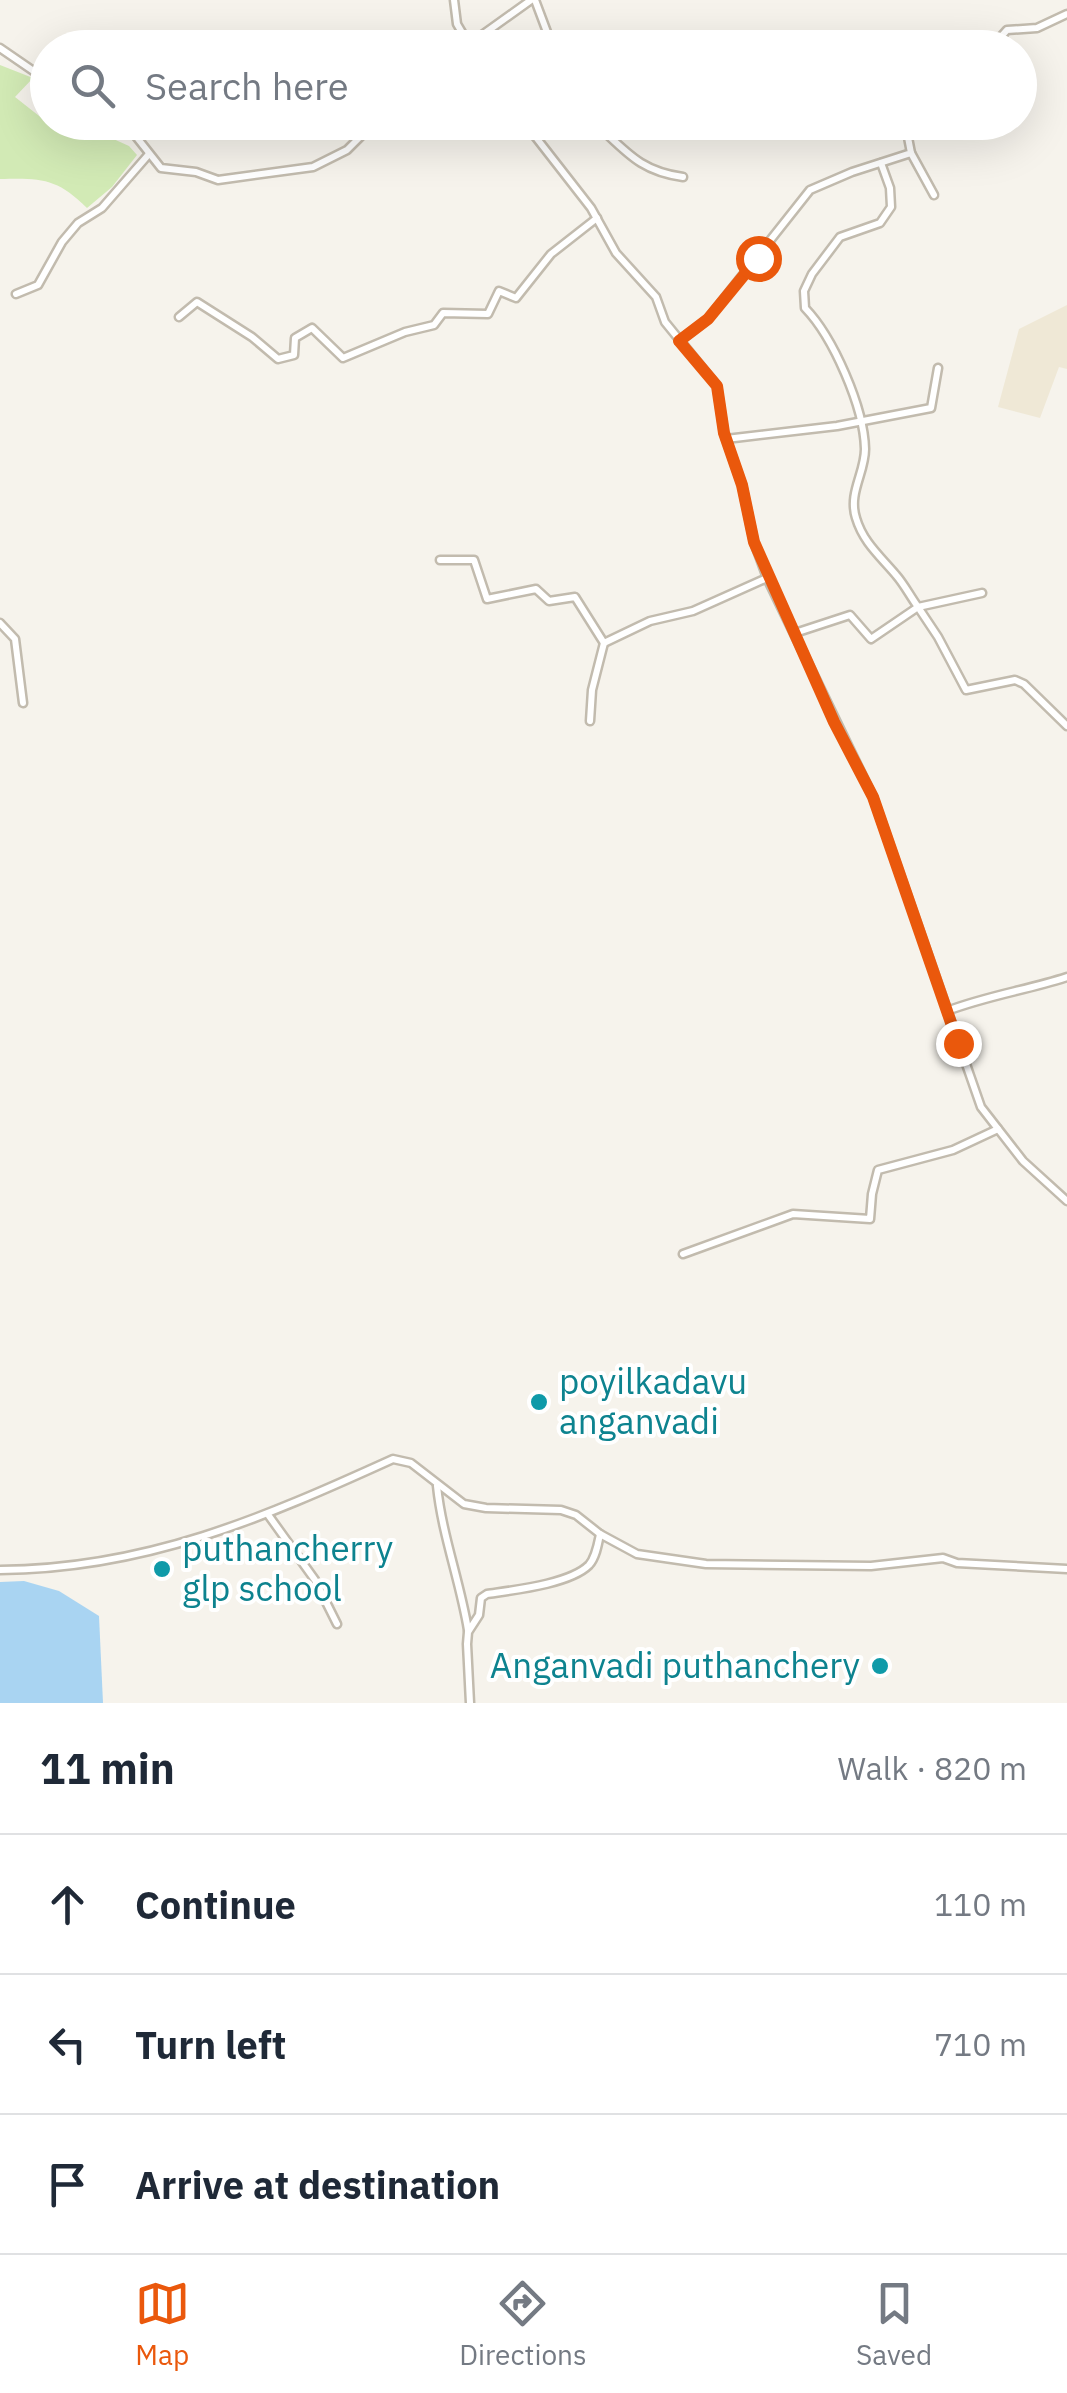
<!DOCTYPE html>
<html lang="en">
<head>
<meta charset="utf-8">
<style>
	body { margin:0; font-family:"IBM Plex Sans",sans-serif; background:#f6f6f7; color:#1f2937 }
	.stop { position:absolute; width:30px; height:30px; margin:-22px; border:8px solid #ea580c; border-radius:50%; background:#fff }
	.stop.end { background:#ea580c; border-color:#fff; box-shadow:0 2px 10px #0008 }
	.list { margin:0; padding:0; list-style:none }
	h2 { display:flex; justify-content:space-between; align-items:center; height:130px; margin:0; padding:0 40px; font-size:42px }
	h2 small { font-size:32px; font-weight:400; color:#747a83 }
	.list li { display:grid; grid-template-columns:65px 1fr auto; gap:30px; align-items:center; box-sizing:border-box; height:140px; padding:0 40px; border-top:2px solid #e0e1e3 }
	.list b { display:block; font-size:38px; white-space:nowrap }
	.list em { font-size:32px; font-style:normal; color:#747a83 }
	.icon { flex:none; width:55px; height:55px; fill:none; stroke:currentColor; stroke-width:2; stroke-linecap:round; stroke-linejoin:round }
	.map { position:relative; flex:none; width:1067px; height:1703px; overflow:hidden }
	.search { position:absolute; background:#fff; box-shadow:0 10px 40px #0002; left:30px; right:30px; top:30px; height:110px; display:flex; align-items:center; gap:25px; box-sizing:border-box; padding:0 35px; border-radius:55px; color:#747a83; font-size:38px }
	.sheet { height:550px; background:#fff }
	nav { display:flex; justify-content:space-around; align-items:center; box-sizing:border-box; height:140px; border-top:2px solid #e0e1e3; background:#fff; font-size:28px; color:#747a83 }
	nav a { display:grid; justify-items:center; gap:5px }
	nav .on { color:#ea580c }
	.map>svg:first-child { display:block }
	.education { fill:#efe8d6 }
	.green { fill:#d2eab5 }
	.water { fill:#a9d4f2 }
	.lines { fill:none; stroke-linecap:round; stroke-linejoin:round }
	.minor-casing { stroke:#c2bbae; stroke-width:11 }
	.minor { stroke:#fff; stroke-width:6 }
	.route { stroke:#ea580c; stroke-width:12 }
	.culture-dot { fill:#0f9aa8; stroke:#fff; stroke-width:4 }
	.labels { text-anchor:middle; stroke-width:8; stroke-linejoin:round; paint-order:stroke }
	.culture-label { font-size:35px; fill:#0d838f; stroke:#fff; text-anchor:start }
</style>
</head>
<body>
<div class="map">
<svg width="1067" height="1703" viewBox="0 0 1067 1703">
	<rect width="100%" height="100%" fill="#f6f3ec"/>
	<polygon class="education" points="1067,305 1067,369 1059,367 1040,418 998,407 1019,329"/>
	<path class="green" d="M0,65L33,78L15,97L48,123H78L129,146L137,155L112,187L87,208C57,178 41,178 0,179Z"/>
	<polygon class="water" points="24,1581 59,1591 99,1616 103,1703 0,1703 0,1582"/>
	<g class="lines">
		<g class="minor-casing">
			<g id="minor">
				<polyline points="454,0 457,24 470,46"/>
				<polyline points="535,0 553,48"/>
				<polyline points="0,48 48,81"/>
				<polyline points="464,48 531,0"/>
				<polyline points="991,48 1007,30 1037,28 1067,14"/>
				<polyline points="118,122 131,130 161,168 196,172 218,180 313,167 347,150 375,122"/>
				<polyline points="524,122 591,208 616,253 656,297 665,322 717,386 724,433 742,485 754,542 767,578 873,797 981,1107 1023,1161 1067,1201"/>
				<path d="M594,122C626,151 639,171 683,177"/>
				<polyline points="911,153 934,195"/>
				<path d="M881,163L890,188L891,207L880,223L840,237L812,274L804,291L805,308C833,337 864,407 865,449C865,473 848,493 856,518C863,542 880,556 896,575C904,584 910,596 918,607L982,593"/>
				<polyline points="16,294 38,285 62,242 78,223 102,208 149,154"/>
				<polyline points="179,317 197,302 252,337 278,359 294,355 295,338 312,328 343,358 405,332 434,325 443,313 488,314 499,291 516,298 551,254 597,218"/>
				<polyline points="679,341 708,319 810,190 852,172 911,153 905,122"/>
				<polyline points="726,439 837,426 931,408 938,368"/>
				<polyline points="440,560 474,560 487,599 536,589 549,601 575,597 604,643 650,621 693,611 767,578"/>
				<polyline points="0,623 15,639 23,703"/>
				<polyline points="795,633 850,615 871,639 918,607 938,637 966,690 1015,680 1024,684 1067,726"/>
				<polyline points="590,721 592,690 604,643"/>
				<path d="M947,1011C986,996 1027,990 1067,977"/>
				<polyline points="683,1254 793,1214 870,1219 872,1194 878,1170 953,1150 998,1129"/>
				<path d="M437,1486C442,1535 460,1581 468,1630"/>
				<polyline points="269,1516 315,1580 337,1624"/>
				<path d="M0,1570C146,1569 263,1518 393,1459L411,1463L464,1504L486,1508L561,1510L576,1515L600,1534L637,1554L706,1564L871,1566L943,1558L957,1563L1067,1569"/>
				<path d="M470,1703L467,1644L468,1632L479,1615L481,1598L487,1594C514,1590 570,1584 589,1565C596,1557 598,1544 600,1534"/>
			</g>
		</g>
		<use href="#minor" class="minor"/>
	</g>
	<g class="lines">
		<polyline class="route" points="758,258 708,319 679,341 717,386 724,433 742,485 754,542 834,722 873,797 958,1043"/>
	</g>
	<g class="culture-dot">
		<circle cx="539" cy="1402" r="10"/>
		<circle cx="162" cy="1569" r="10"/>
		<circle cx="880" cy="1666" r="10"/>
	</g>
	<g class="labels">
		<g class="culture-label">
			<text x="559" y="1394">poyilkadavu<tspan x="559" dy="40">anganvadi</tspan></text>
			<text x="182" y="1561">puthancherry<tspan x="182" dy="40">glp school</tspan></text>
			<text x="860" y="1678" text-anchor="end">Anganvadi puthanchery</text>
		</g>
	</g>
</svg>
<div class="stop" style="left:758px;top:258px"></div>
<div class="stop end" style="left:958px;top:1043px"></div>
<div class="search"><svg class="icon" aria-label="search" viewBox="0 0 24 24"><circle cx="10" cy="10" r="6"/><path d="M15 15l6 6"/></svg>Search here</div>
</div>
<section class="sheet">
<h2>11 min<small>Walk · 820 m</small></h2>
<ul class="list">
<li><svg class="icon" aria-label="ahead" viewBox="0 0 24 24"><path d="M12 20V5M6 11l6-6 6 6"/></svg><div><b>Continue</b></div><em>110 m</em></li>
<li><svg class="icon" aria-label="left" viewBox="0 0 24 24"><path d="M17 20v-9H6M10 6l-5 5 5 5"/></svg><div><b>Turn left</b></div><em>710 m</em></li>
<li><svg class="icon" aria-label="arrive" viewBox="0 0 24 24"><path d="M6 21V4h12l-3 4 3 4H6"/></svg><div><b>Arrive at destination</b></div></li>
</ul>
</section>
<nav>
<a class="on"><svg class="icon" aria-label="map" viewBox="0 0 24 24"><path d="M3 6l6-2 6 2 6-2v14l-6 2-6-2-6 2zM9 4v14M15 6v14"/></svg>Map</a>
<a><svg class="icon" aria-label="directions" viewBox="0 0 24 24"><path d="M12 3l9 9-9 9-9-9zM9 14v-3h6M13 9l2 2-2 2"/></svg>Directions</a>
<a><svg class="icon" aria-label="saved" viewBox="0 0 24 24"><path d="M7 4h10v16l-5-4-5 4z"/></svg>Saved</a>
</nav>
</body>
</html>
